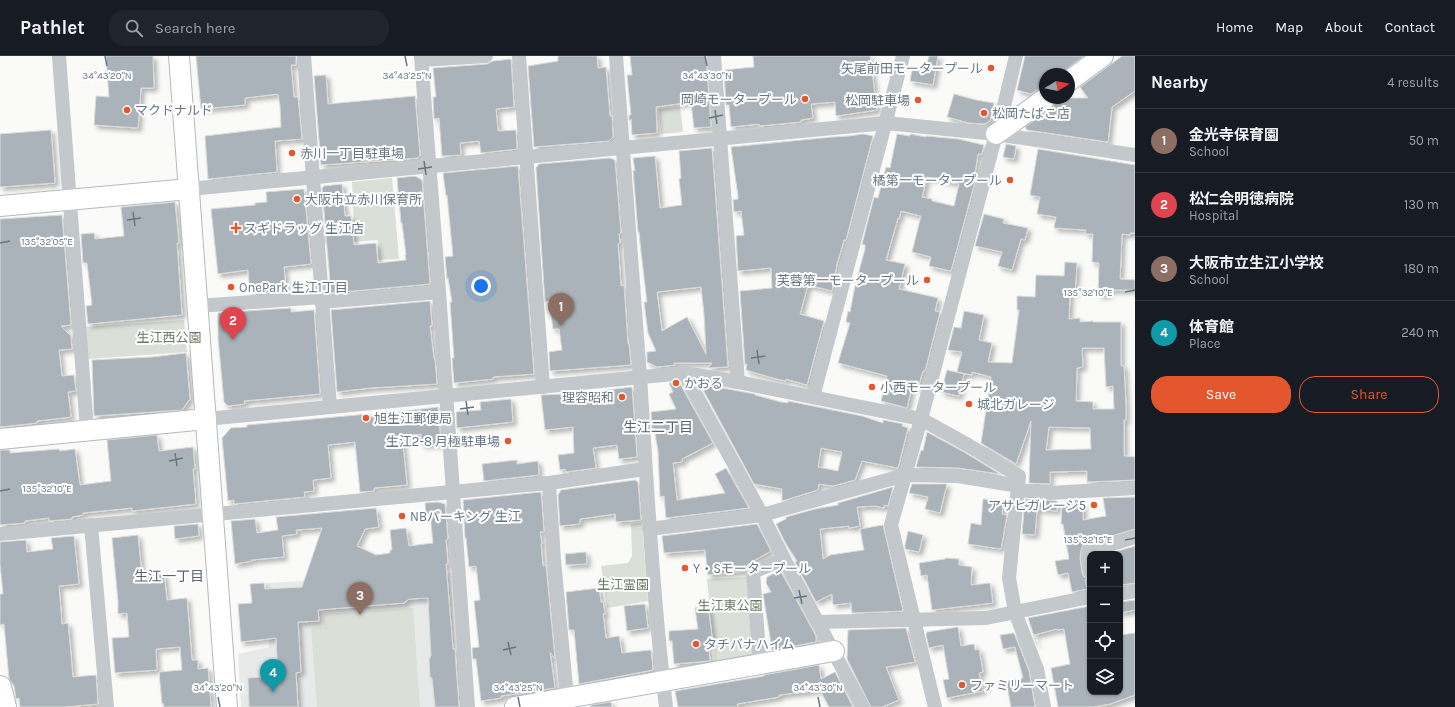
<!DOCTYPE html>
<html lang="en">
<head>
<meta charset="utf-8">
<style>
	body { margin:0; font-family:Karla,"Noto Sans JP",sans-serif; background:#20242c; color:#f1f3f6 }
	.controls { position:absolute; right:12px; bottom:12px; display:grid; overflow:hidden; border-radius:8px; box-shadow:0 1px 3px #0004 }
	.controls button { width:36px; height:36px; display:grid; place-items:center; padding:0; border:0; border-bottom:1px solid #363941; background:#171b24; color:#f1f3f6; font:20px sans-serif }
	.compass { position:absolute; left:1039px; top:12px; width:36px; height:36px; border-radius:50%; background:#171b24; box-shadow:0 1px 3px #0004; rotate:80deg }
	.you { position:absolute; left:481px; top:230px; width:14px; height:14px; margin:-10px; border:3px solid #fff; border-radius:50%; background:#1a73e8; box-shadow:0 0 0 6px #1a73e833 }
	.badge { display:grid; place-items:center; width:26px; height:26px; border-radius:50%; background:#e4572e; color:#fff; font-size:13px; font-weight:700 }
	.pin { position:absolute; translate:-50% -33px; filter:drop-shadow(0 1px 2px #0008) }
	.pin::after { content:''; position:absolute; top:21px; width:14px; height:12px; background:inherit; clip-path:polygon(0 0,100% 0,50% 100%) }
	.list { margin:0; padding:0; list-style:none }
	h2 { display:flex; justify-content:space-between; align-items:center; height:52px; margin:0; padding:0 16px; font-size:17px }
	h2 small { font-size:13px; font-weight:400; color:#9ea1a6 }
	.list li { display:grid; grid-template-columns:26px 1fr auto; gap:12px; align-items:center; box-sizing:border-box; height:64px; padding:0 16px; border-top:1px solid #363941 }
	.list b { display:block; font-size:15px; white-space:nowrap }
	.list p { margin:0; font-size:13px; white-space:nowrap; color:#9ea1a6 }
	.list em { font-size:13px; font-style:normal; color:#9ea1a6 }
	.actions { display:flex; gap:8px; padding:12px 16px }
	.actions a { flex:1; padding:9px 0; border:1px solid #e4572e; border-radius:16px; text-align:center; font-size:14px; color:#e4572e }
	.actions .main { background:#e4572e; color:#fff }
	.icon { flex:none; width:22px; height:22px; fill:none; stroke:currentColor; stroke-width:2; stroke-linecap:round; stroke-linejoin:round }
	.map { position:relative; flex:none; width:1135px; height:651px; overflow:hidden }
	header { display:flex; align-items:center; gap:24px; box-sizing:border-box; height:56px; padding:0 20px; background:#171b24; border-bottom:1px solid #363941 }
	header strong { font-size:19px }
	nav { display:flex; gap:22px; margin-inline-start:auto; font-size:14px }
	.search { width:280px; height:36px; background:#20242c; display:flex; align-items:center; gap:10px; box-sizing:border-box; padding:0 14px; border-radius:16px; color:#9ea1a6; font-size:15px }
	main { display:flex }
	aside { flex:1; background:#171b24 }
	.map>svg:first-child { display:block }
	.built { fill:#e8e9e9 }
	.green { fill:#dadfd7 }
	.building { fill:#aab3b9; stroke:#dcdcda; fill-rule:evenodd; filter:url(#shadow) }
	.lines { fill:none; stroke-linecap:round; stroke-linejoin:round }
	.secondary-casing { stroke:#b3babf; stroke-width:22 }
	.highway-casing { stroke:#b4b9bd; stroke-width:24 }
	.street { stroke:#c3c8cc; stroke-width:14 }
	.secondary { stroke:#fff; stroke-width:20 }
	.highway { stroke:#fff; stroke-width:22 }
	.ticks { fill:none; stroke:#657683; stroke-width:1.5 }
	.poi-dot { fill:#e4572e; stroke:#fff; stroke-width:1.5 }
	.labels { text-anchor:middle; stroke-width:4; stroke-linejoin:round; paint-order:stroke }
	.poi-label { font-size:13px; fill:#657683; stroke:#fff; text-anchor:start }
	.park-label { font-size:13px; fill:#687a64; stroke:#fff }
	.neighbourhood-label { font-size:14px; fill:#57646e; stroke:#fff }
	.ticks-label { font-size:10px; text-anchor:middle; fill:#657683; stroke:#fff; stroke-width:4; stroke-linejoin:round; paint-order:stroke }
</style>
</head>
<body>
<header>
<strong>Pathlet</strong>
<div class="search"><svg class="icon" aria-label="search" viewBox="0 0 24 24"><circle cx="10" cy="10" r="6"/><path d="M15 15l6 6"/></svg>Search here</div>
<nav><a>Home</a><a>Map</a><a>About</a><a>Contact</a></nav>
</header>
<main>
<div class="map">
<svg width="1135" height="651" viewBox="0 0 1135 651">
	<defs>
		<filter id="shadow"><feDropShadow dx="3.5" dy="3.5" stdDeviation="2" flood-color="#0004"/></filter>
	</defs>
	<rect width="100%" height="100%" fill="#fafaf8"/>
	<polygon class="built" points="451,517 457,651 241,651 238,598 269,591 266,527"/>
	<g class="green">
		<polygon points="680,51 683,76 661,78 659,53"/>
		<polygon points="392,122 399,203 379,204 378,184 324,188 323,175 354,173 352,126"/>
		<polygon points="184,264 187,296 88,303 86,271"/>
		<polygon points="642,467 648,545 607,552 601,510 628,507 632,500 631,468"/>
		<polygon points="748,521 754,596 750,602 715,608 707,523"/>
		<polygon points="413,552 420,651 317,651 311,572 324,571 323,558"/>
	</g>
	<g class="building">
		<polygon points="106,0 153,0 154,32 141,32 138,72 94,69 96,40 109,41"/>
		<polygon points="196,0 296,0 296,9 291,9 294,41 298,41 302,83 275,85 277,116 208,123 205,80 281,71 280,50 278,38 245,42 245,49 201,53"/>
		<polygon points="558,0 597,0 598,12 606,11 610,60 612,60 613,81 609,85 534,91 528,10 558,5"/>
		<polygon points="630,0 706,0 711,71 694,72 691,46 656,51 657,77 632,79 631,63 629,65 629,59 631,59 627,19 632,19"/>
		<polygon points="753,0 870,0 877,54 836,60 835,46 811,48 813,62 801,64 801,66 759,70 759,68 731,71 729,49 726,49 724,14 754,11"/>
		<polygon points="929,0 938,0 933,29 910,25 912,14 925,16"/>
		<polygon points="1025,0 1084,0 1060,18 1045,18 1045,31 1039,33 1031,38 1017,34"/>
		<polygon points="1122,0 1135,0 1135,35 1112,51 1108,86 1027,74 1025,71 1053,51 1057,44 1060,42 1088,42 1080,31"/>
		<polygon points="511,3 514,51 496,53 498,75 516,74 517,93 481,97 479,85 460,87 461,99 442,100 439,62 434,63 433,41 436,41 433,12 487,8 493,5"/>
		<polygon points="326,19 328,48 415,40 420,99 418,102 321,109 314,20"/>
		<polygon points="954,38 976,44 994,47 990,65 985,68 969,67 947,61"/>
		<polygon points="51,74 55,127 0,131 0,78"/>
		<polygon points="863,78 873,80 846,184 844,184 837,208 832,235 808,229 800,258 824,265 807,329 786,323 786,325 769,321 746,314 747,308 745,309 740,235 772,232 771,212 738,215 736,180 744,179 741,155 734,156 733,144 738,143 738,140 731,91 833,81 849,80"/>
		<path d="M897,78L910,80V78L926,81V80L958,83L984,89L982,98H978L975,117L977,118L951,215L929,210L931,201L912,196L921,160L901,155L899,163L898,162L886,204L905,208L899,233L938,242L935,255L940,256L925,315H923L918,331L912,330L907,352L881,345L887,320L838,307L850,267L846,266L848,255L850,256L855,230L865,193V189L862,188L874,141L878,142L886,111L890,112ZM927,121L959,128L954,150L932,145V143L922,141Z"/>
		<polygon points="1006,88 1016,90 1014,103 1003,101"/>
		<path d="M712,92L728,311L708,312L712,307H674L675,309L657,311L647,306V296L656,295L648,277L644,246H647L641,196L639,176H638L633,114L635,115L633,102L655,100L660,152L682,149L679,123L681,122L679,95ZM701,231L704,258L706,298L687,261L662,275L657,236Z"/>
		<polygon points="1038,93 1135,109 1135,177 1130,177 1130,179 1122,178 1120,223 1135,224 1135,234 1108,234 1108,239 1098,239 1099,207 1092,206 1093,178 1085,178 1086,174 1054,172 1056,161 1037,158 1040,141 1030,139"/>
		<polygon points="610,102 615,104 621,177 619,178 620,187 618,188 621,230 624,229 628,288 629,288 631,309 550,315 549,296 562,294 559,273 553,273 549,245 545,246 536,112 539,108"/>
		<polygon points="518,110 534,318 493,321 493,323 454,327 452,302 454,302 450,246 452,246 448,222 447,223 445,201 453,200 447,139 446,140 443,117"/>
		<polygon points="415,120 422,124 430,228 331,237 322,132 324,130 342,128 345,160 351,160 354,189 376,187 378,207 406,204 405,199 406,199 402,167 401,167 397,122"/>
		<polygon points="304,133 311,208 284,211 286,235 250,238 248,214 218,218 211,153 255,149 255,147 267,146 266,136"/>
		<polygon points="175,146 179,187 177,187 182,259 88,268 86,250 92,249 87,207 83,207 81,178 94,177 95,183 124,180 121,151"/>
		<polygon points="984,158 1004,163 1003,167 1028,172 1025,184 1021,183 1012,214 998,210 1002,196 975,190"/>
		<polygon points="62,159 71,269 61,270 71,280 72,293 59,294 62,320 74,319 76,335 68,336 71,361 37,365 37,367 0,371 0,163"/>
		<path d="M1065,206L1077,207L1075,237H1070L1069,263L1080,262V266L1093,265V266H1121V310H1124L1126,350V364H1124V400L1135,401V424L1087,426V415L1050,416V428L1029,427L1031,365L1016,408L981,387L991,321L972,316V319L957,316L962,296L948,294L954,271L961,272L964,255L984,259L979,284L992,287L988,306L1012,307L1019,254H1017V240L1035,241L1036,219L1064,220ZM1082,292H1104L1106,331L1113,330L1114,353H1093V346L1076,345L1077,312L1083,311ZM1049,371L1090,372L1091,393L1046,394Z"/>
		<polygon points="430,245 432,270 430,270 434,303 435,303 437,328 370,332 337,336 331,254"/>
		<polygon points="291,252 291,256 314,254 320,338 244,345 245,348 228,350 224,346 218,282 218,257"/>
		<polygon points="186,297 190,343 182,354 94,360 92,304 152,301"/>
		<polygon points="947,314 964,318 959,340 941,336"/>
		<polygon points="679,326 713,387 682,403 682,406 673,407 677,444 725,437 715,418 726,412 749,452 666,462 664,440 660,441 658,395 654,372 652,373 651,356 676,353 669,338 673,336 669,327"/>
		<path d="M700,328L755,338V339L781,346L788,347V345L862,360L883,367V364L903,368L902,370L908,372L898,412L862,405L855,424L833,430L819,428L818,434L782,445V433L754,428ZM821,392L842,396L838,415L818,411Z"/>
		<polygon points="632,331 637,401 619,403 617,389 593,392 596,412 566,416 565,413 560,414 558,399 574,397 573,371 545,374 541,339 566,338 566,339 599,336 599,335"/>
		<polygon points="511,343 513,366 457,372 456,356 481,354 480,346"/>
		<polygon points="438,351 441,388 422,389 421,378 402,380 407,429 374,432 374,435 360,436 355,386 328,389 331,422 313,424 314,435 304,436 305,441 234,448 234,444 228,445 222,382 231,372 247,371 247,369 368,358 372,361 399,359 398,356"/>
		<polygon points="927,376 964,396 1000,418 958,412 916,411 921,394 923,395"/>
		<polygon points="157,379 159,395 193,391 195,413 193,413 196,448 132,455 132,452 83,457 83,459 72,461 72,463 49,465 49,462 25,465 25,467 0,469 0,394 10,394 10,397 59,393 60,395 75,393 80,429 111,425 107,384"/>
		<polygon points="517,404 517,408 538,405 539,419 484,425 482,408"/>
		<polygon points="635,424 638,426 641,464 616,466 615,458 580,463 580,468 560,470 558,439 561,434"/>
		<polygon points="912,428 947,428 940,457 925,453 928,441 909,437"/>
		<polygon points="893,431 888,450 884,449 884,452 875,450 857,451 860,470 849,472 849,470 820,473 823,503 830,499 864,494 860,473 883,469 903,555 852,557 851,547 833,549 832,538 816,546 795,506 797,505 786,488 776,468 786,463 786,461 815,453 838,449 838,447"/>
		<polygon points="541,436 544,476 540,476 542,488 541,488 543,510 546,509 555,603 550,596 555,632 501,640 501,642 481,645 476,603 473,603 472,592 479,591 474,545 480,544 476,510 469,511 466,482 465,482 463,444"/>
		<polygon points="1135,441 1135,473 1087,487 1083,489 1081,494 1080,502 1082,517 1084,521 1088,523 1085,524 1087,533 1072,536 1068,517 1058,519 1055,505 1069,503 1063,468 1061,468 1062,447 1083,447 1083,464 1106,460 1103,442"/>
		<polygon points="983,443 1003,445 1002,458 1007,459 1001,493 968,488 971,467 981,469"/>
		<polygon points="1025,443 1057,445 1057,455 1037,453 1035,479 1022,478"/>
		<polygon points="438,446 445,448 448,483 446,484 448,508 446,508 453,593 455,593 459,651 435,651 432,622 430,621 429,603 431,600 428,542 409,543 404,547 318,554 319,565 298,566 301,616 296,617 298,651 249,651 248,622 278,620 276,582 241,586 238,548 252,547 250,528 264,527 265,533 302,531 322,472 296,474 297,478 282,480 284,501 251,504 252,505 235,508 231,465 255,463 257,477 278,474 276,461 376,452 379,471 365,473 357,490 376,499 390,497 390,494 392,494 390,474 406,472 409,490 433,487 430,458 426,459 425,447"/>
		<polygon points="198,468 199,480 175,483 174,470"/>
		<polygon points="757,468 771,495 748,508 745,515 708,519 705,494 664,497 662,480"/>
		<polygon points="908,475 923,479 919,496 905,493 905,489"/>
		<polygon points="138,479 142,520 164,518 167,544 187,542 192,604 198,604 198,613 208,612 211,651 164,651 163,647 162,648 159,616 182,614 180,591 156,593 157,614 115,617 112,582 129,581 127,557 118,558 118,545 112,482"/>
		<polygon points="74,480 79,528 59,530 62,568 68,567 73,621 96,619 98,648 64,651 20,651 19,642 16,643 14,630 9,623 4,568 0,569 0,538 3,538 0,508 0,486 26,484 27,496 53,493 51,482"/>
		<polygon points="1135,490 1135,527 1120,529 1120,498 1108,498"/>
		<polygon points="586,496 587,508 566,509 565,498"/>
		<polygon points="945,502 959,503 959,509 972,511 971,529 990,527 993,547 932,554 927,519 921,520 919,507 945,503"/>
		<polygon points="780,514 816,580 816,586 772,594 763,538 771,536 766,527 767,521"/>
		<polygon points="599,532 601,546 603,546 605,558 603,558 606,582 619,580 622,597 651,594 653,614 579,628 574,574 569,574 566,536"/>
		<polygon points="1135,544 1135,554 1120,557 1120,546"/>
		<polygon points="645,548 648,572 627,575 624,550"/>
		<polygon points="708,550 713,588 708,585 710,605 674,608 672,585 669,585 669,575 698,573 695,552"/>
		<polygon points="1090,550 1090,636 1120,636 1120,579 1135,577 1135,639 1110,648 1093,651 1058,651 1051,612 1070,608 1064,573 1057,574 1057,573 1034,579 1037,589 1028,562"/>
		<polygon points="958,571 961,590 974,588 975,594 979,593 983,616 979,617 983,635 947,642 943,624 949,623 943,589 929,592 926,579 927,576"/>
		<polygon points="906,572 915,606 886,611 899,644 882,651 871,651 847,603 848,574"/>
		<polygon points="1014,577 1029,615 1035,651 1011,651 1006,625 1023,622 1015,591 1003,593 1000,579"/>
		<polygon points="819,609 821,623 835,616 853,651 829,651 820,634 779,639 779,641 737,648 738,651 678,651 675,635 764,620 764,619"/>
		<polygon points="611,646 612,651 591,651 591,649"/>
	</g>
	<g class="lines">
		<g class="secondary-casing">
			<g id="secondary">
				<polyline points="179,0 227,651"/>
				<polyline points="1069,25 1103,0"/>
				<polyline points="996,78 1046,42"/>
				<polyline points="0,150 189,133"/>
				<polyline points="0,383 206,363"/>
				<polyline points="515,651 834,595"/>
			</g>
		</g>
		<g class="highway-casing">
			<polyline id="highway" points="0,631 5,651"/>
		</g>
		<g class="street">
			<polyline points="59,0 87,374"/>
			<polyline points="304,0 330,351"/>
			<polyline points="421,0 439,236 468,651"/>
			<polyline points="519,0 543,331"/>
			<path d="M616,0C623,107 633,214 640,321C647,431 653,541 666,651"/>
			<polyline points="714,0 738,326"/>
			<polyline points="422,4 486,0"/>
			<polyline points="1012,67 1004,54 1004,50 1016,0"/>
			<polyline points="189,133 886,67 996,78 1135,99"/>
			<polyline points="321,246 439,236"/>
			<polyline points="198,250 321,241"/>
			<polyline points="684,317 762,459 784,503 863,651"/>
			<polyline points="813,341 903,0"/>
			<polyline points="206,363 684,317 738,326 921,363 968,389 1019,420 1009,522 1015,556 1037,613 1044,651"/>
			<polyline points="549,427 554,504 567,642"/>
			<polyline points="91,469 107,651"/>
			<polyline points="649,473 762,459 905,419 958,420 1013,429 1018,434 1050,437 1135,432"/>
			<polyline points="0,478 549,427 645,413"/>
			<polyline points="1090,515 1088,501 1089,495 1135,481"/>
			<polyline points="1120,538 1135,535"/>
			<polyline points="818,566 986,562 1090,541"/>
			<polyline points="760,609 753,516 784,503"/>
			<polyline points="935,651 891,469 921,363 996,78"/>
		</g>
		<use href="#secondary" class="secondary"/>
		<use href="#highway" class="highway"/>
	</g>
	<path class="ticks" d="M105,0L107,10M405,0L407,10M705,0L707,10M715,54L717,68M709,62L723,59M424,105L426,119M418,113L432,111M133,156L135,170M127,164L141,162M0,187L10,185M1125,236L1135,234M757,294L759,308M751,302L765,300M466,345L468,359M460,353L474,351M175,397L177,410M169,405L183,402M0,435L10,433M1125,484L1135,482M799,534L802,548M794,542L807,540M508,586L511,599M503,594L516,591M218,641L220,651M518,641L520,651M818,641L820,651"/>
	<g class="poi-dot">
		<circle cx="991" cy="12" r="4"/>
		<circle cx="805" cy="43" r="4"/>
		<circle cx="918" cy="44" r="4"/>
		<circle cx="127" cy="54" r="4"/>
		<circle cx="984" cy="57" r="4"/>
		<circle cx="292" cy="97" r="4"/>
		<circle cx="1010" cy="124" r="4"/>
		<circle cx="297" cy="143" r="4"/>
		<path d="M234 166h4v4h4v4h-4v4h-4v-4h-4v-4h4z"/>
		<circle cx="927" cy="224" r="4"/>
		<circle cx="231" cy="231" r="4"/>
		<circle cx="676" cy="327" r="4"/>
		<circle cx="872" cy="331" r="4"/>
		<circle cx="622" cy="341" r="4"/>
		<circle cx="969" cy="348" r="4"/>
		<circle cx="366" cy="362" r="4"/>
		<circle cx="508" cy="385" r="4"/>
		<circle cx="1094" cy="449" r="4"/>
		<circle cx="402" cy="460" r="4"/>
		<circle cx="685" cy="512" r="4"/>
		<circle cx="696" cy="588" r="4"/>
		<circle cx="962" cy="629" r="4"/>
	</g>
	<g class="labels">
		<g class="poi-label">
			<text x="983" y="17" text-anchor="end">矢尾前田モータープール</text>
			<text x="797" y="48" text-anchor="end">岡崎モータープール</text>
			<text x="910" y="49" text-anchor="end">松岡駐車場</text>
			<text x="135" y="59">マクドナルド</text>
			<text x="992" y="62">松岡たばこ店</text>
			<text x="300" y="102">赤川一丁目駐車場</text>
			<text x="1002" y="129" text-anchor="end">橘第一モータープール</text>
			<text x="305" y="148">大阪市立赤川保育所</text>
			<text x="244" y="177">スギドラッグ 生江店</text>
			<text x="919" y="229" text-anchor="end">芙蓉第一モータープール</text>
			<text x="239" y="236">OnePark 生江1丁目</text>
			<text x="684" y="332">かおる</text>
			<text x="880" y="336">小西モータープール</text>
			<text x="614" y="346" text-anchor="end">理容昭和</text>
			<text x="977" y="353">城北ガレージ</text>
			<text x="374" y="367">旭生江郵便局</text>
			<text x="500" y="390" text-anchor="end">生江2-8 月極駐車場</text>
			<text x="1086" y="454" text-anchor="end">アサヒガレージ5</text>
			<text x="410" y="465">NBパーキング 生江</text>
			<text x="693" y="517">Y・Sモータープール</text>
			<text x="704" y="593">タチバナハイム</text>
			<text x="970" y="634">ファミリーマート</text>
		</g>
		<g class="park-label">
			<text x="169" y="286">生江西公園</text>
			<text x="623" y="533">生江霊園</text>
			<text x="730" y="554">生江東公園</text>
		</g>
		<g class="neighbourhood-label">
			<text x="658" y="376">生江二丁目</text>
			<text x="169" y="525">生江一丁目</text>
		</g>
	</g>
	<g class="ticks-label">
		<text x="107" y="23">34°43'20"N</text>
		<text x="407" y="23">34°43'25"N</text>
		<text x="707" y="23">34°43'30"N</text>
		<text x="47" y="189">135°32'05"E</text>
		<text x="1088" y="240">135°32'10"E</text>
		<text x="47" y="436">135°32'10"E</text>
		<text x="1088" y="487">135°32'15"E</text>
		<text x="218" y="635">34°43'20"N</text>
		<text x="518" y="635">34°43'25"N</text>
		<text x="818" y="635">34°43'30"N</text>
	</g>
</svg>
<div class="controls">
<button>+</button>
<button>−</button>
<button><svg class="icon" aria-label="locate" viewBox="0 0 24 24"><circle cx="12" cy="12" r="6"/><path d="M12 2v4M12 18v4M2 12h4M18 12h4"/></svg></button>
<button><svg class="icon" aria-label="layers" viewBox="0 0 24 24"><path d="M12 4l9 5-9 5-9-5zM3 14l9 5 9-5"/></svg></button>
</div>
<svg class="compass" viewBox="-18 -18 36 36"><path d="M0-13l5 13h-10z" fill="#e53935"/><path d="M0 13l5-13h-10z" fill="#9ea1a6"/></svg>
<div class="you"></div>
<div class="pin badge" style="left:561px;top:270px;background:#8d6e63">1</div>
<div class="pin badge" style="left:233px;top:284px;background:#e0444e">2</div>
<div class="pin badge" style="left:360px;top:559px;background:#8d6e63">3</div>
<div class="pin badge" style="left:273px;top:636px;background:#0f9aa8">4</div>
</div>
<aside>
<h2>Nearby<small>4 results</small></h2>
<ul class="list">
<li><span class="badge" style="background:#8d6e63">1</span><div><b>金光寺保育園</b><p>School</p></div><em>50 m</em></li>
<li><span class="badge" style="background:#e0444e">2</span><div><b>松仁会明徳病院</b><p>Hospital</p></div><em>130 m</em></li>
<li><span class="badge" style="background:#8d6e63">3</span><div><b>大阪市立生江小学校</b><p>School</p></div><em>180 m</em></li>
<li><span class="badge" style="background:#0f9aa8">4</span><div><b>体育館</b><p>Place</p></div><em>240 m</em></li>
</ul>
<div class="actions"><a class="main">Save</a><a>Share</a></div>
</aside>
</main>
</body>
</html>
